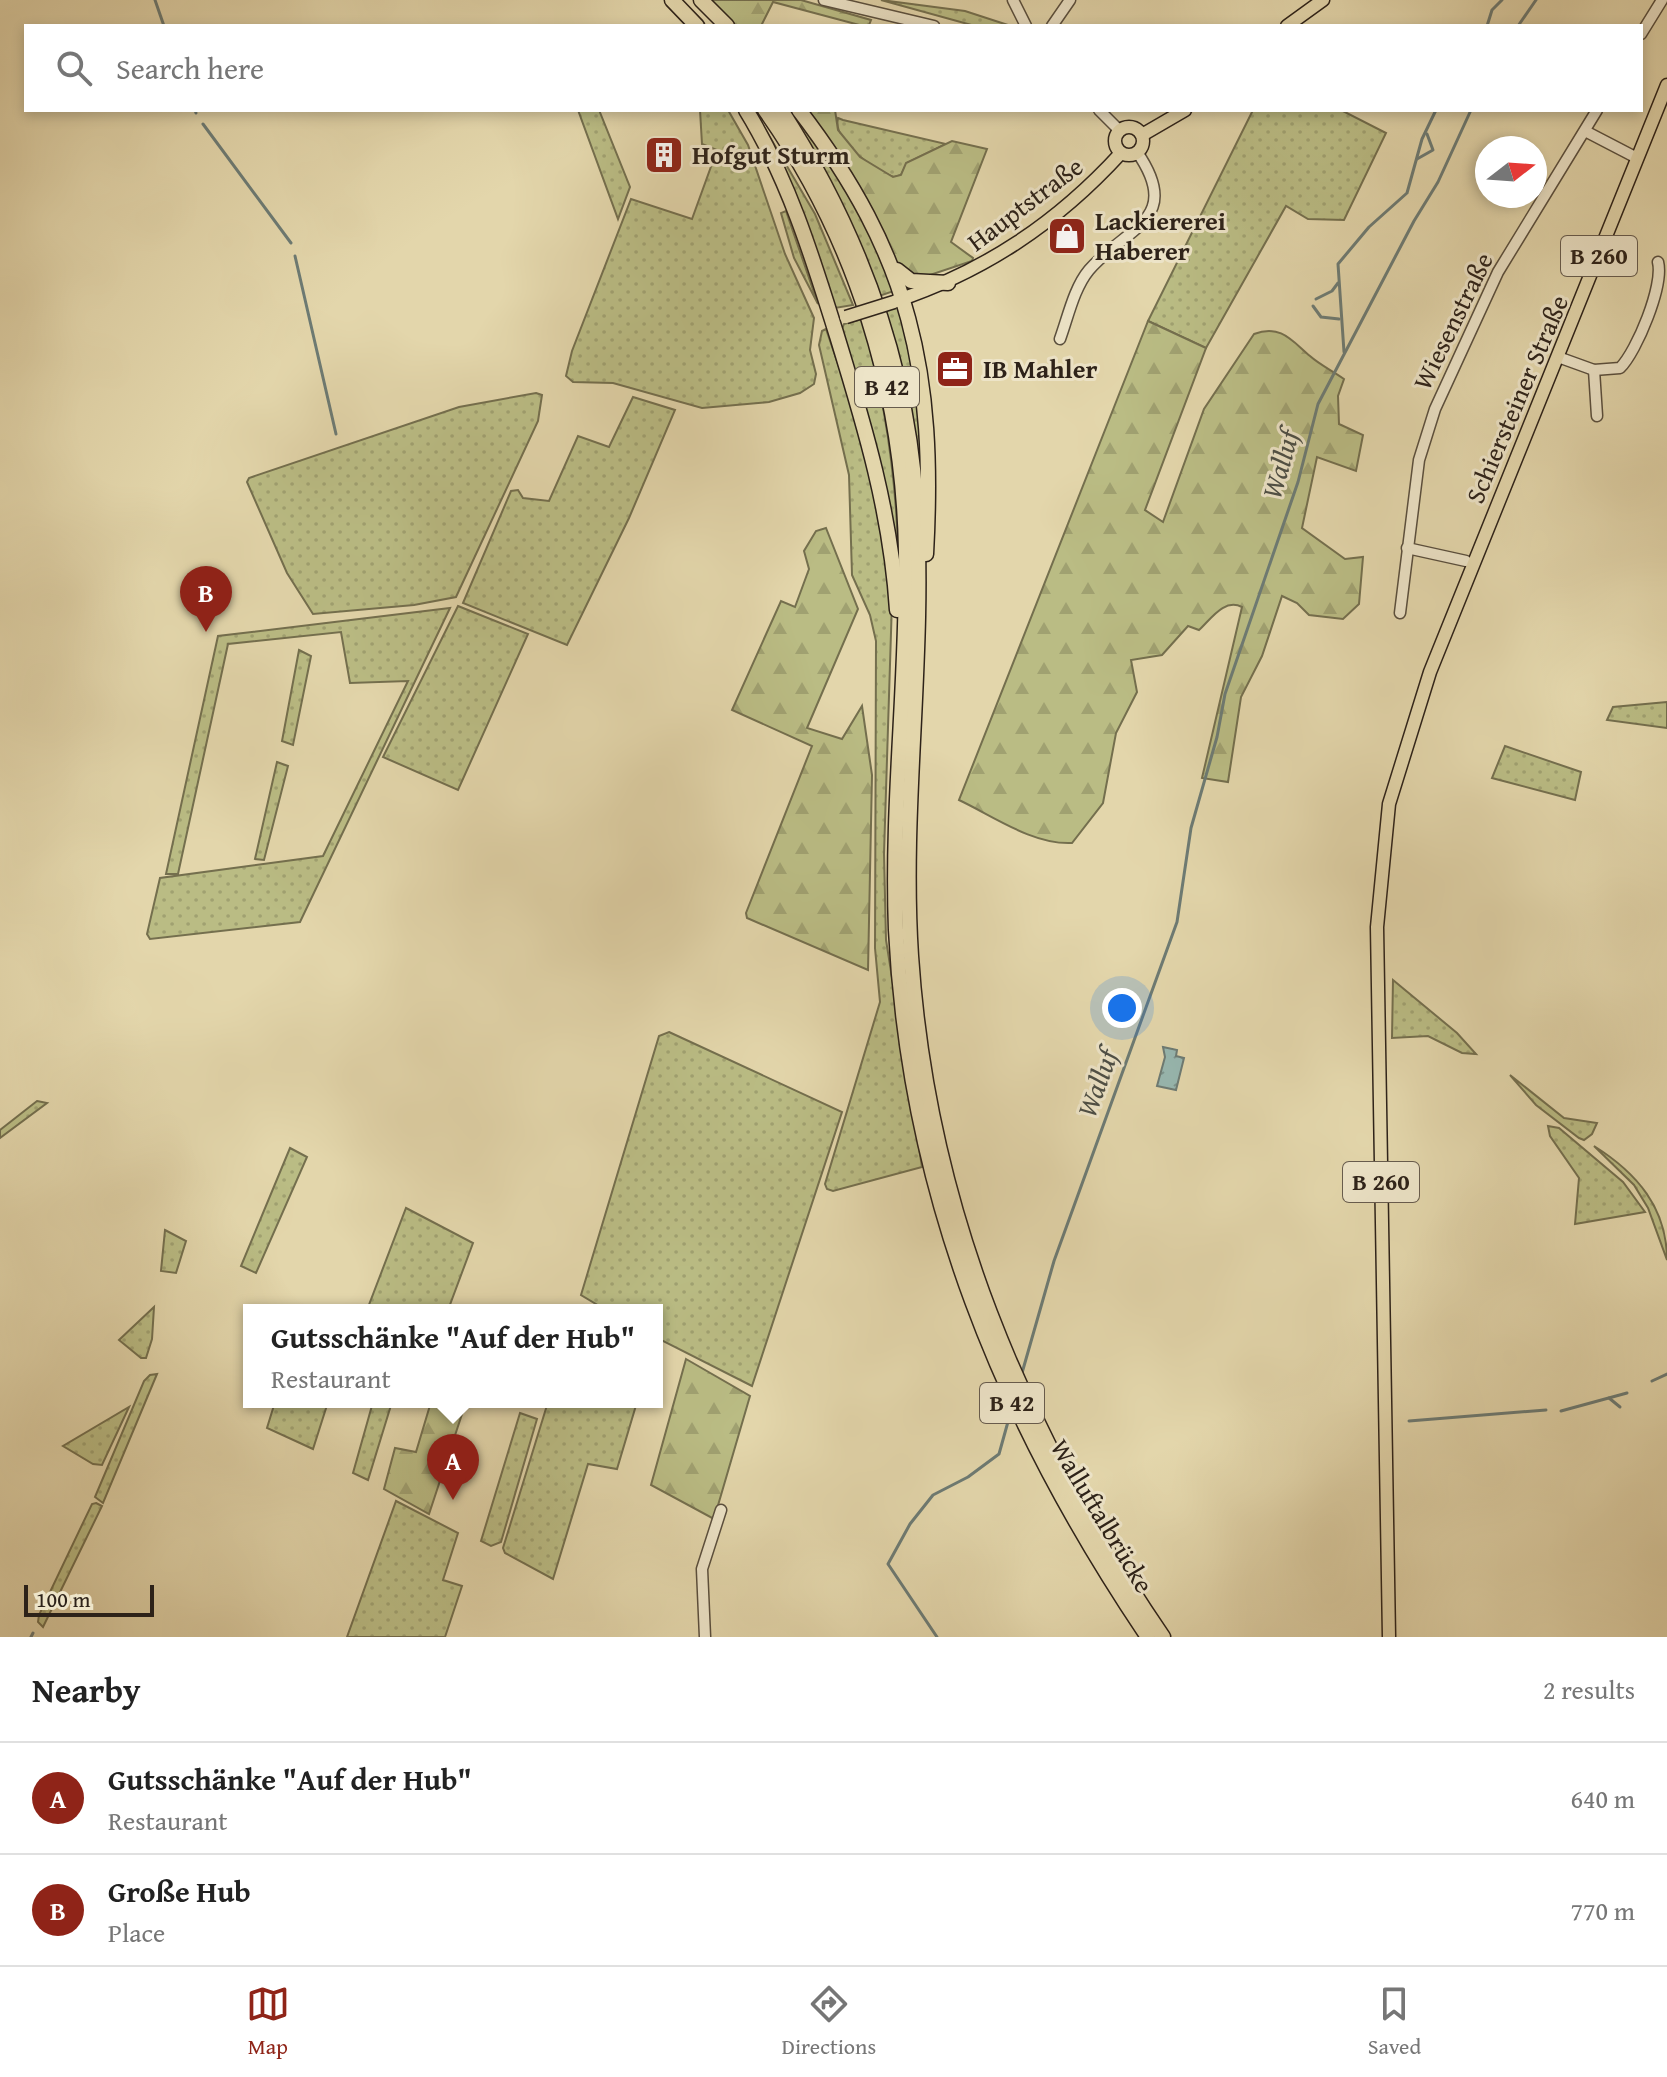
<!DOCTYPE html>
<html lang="en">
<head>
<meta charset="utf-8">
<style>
	body { margin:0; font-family:"Gentium Book Plus",serif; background:#f2f2f2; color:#222 }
	.compass { position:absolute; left:1475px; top:136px; width:72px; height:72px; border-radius:50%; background:#fff; box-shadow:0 4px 12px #0003; rotate:73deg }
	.scale { position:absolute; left:24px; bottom:20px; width:130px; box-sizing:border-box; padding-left:8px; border:4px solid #2d2219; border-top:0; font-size:22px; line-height:28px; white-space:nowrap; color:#2d2219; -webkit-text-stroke:6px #ede4c8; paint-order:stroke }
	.you { position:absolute; left:1122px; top:1008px; width:28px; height:28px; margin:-20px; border:6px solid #fff; border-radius:50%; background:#1a73e8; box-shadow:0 0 0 12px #1a73e833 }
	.badge { display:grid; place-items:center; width:52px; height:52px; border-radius:50%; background:#8f2418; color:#fff; font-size:26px; font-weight:700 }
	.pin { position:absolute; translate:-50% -66px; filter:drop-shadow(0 2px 4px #0008) }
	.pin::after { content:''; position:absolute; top:42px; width:28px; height:24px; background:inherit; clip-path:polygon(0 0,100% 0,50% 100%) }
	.popup { position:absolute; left:243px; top:1304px; width:420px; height:104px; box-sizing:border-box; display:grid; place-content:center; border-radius:0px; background:#fff; filter:drop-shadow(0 2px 6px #0005); font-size:26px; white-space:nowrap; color:#767676 }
	.popup b { font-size:30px; color:#222 }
	.popup::after { content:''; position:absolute; left:50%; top:100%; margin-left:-16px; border:16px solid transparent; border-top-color:#fff }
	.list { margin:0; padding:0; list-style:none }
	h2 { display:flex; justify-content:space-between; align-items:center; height:104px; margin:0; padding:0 32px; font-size:34px }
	h2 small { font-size:26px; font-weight:400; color:#767676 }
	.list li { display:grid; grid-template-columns:52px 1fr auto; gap:24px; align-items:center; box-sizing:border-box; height:112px; padding:0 32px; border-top:2px solid #e0e0e0 }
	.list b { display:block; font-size:30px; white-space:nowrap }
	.list p { margin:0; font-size:26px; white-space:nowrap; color:#767676 }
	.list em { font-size:26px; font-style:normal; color:#767676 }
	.icon { flex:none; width:44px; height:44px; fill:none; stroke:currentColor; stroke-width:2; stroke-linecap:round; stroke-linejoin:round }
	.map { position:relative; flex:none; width:1667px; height:1637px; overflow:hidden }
	.search { position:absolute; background:#fff; box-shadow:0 4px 12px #0003; left:24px; right:24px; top:24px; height:88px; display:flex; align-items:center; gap:20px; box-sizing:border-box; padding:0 28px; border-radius:0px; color:#767676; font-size:30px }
	.sheet { height:328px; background:#fff }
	nav { display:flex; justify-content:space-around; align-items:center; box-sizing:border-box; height:112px; border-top:2px solid #e0e0e0; background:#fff; font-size:22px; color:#767676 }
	nav a { display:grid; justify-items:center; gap:4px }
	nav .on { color:#8f2418 }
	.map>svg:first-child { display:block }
	.grass { fill:url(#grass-dots); stroke:#746f4e; stroke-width:2 }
	.forest { fill:url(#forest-firs); stroke:#746f4e; stroke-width:2 }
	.water { fill:url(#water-ripples); stroke:#6d7b74; stroke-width:2 }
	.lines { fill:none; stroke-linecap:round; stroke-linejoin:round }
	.stream { stroke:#6d7b74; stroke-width:3 }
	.minor-casing { stroke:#5a4f3e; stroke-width:13 }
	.major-casing { stroke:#2d2219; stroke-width:15 }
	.highway-casing { stroke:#2d2219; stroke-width:17 }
	.minor { stroke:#ede4c8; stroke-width:10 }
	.major { stroke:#e3d6ab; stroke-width:12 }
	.highway { stroke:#e3d6ab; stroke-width:14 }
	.major-bridge-casing { stroke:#2d2219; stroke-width:15; stroke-linecap:butt }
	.major-bridge { stroke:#e3d6ab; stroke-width:12 }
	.labels { text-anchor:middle; stroke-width:6; stroke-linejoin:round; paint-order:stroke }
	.shield { fill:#ede4c8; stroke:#675c4e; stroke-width:2 }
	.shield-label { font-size:24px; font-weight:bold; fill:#2d2219 }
	.poi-label { font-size:26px; font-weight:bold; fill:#2d2219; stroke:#ede4c8; text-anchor:start }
	.street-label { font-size:26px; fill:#2d2219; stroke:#ede4c8 }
	.water-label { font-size:28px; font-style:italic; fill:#4d4f46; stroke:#ede4c8 }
</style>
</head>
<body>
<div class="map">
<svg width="1667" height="1637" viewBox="0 0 1667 1637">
	<defs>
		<pattern id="grass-dots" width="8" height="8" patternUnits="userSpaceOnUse" patternTransform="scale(2)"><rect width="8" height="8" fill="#babc84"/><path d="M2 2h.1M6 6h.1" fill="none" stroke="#a0a171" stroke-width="1.8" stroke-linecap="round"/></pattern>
		<pattern id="forest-firs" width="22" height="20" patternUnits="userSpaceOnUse" patternTransform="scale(2)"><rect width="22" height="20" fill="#babc84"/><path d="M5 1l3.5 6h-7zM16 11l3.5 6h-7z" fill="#a0a171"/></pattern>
		<pattern id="water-ripples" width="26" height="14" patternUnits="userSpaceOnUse" patternTransform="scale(2)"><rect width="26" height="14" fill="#97b7b0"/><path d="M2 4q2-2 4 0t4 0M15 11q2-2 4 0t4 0" fill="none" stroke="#7c948e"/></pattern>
	</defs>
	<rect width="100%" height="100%" fill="#e3d6ab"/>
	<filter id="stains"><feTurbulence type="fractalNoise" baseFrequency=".0025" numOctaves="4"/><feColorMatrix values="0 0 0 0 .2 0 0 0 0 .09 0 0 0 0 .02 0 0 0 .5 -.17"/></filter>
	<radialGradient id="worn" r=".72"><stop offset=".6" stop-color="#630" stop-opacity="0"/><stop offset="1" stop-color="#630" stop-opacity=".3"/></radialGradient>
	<g class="grass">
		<polygon points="881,0 965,11 1011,26 975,26"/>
		<polygon points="578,110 599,110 630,187 618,219"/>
		<polygon points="686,110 728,110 748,145 785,254 814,318 810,350 816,374 814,384 800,393 769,402 702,408 613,383 573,382 566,376 572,351 631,199 692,219 717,150 702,144 700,110"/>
		<polygon points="754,110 815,214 853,305 835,308"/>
		<polygon points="787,110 793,110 858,205 894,291 879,296"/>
		<polygon points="1253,110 1341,110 1386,133 1344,220 1308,219 1286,206 1206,348 1148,321"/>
		<path d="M838,118L843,120L946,144L907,163L901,175L894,177C874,170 832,141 838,118Z"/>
		<polygon points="786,211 818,304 794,258 781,213"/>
		<polygon points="898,307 918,378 923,535 884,311"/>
		<path d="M862,319C887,404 898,490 899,580L842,329L844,324Z"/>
		<polygon points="826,329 867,449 892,601 884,854 886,940 922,1167 833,1191 827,1189 825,1184 880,1002 875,948 876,641 870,615 852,575 849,475 819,345 822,331"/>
		<polygon points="536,393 542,395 538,421 456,597 414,605 313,614 287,573 247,482 249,478 459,407"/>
		<polygon points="633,397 675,410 629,518 567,645 463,603 511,491 518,490 523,498 549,501 578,436 609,447"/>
		<polygon points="458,606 528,634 458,790 383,757"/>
		<polygon points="450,608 300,922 150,939 147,934 160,878 323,856 408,681 350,683 341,632 228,644 178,874 166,874 218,636"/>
		<polygon points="299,650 311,656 293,745 282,741"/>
		<polygon points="1667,702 1667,728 1607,720 1613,707"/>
		<polygon points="1505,746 1581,772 1575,800 1492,778"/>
		<polygon points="277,762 288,766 264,860 255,859"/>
		<polygon points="1393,980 1457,1033 1476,1054 1462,1053 1428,1036 1392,1038"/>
		<polygon points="669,1032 842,1112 752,1386 657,1338 657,1310 606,1310 581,1295 659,1036"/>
		<polygon points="1510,1075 1564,1118 1597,1123 1592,1134 1584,1140 1579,1138 1536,1105"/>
		<polygon points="37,1101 47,1103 0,1138 0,1130"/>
		<polygon points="1548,1126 1559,1128 1623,1182 1645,1212 1575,1224 1579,1178 1550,1136"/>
		<path d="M1594,1146C1637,1173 1667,1208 1667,1260L1648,1208L1634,1185Z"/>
		<polygon points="290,1148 307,1157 256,1273 241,1266"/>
		<polygon points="406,1208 473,1243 448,1310 367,1310"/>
		<polygon points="165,1230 186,1241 176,1273 161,1271"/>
		<polygon points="154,1307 152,1339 146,1358 141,1358 119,1340"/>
		<polygon points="157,1374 103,1503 95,1497 144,1381 150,1375"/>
		<polygon points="275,1402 328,1402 313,1449 267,1428"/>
		<polygon points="373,1402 392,1402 368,1480 353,1473"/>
		<polygon points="548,1402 637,1402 617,1469 588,1464 553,1579 505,1553 503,1548"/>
		<polygon points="129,1407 102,1465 93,1464 63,1446"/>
		<polygon points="520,1413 537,1419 501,1542 491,1546 481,1541"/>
		<polygon points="396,1501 458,1533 443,1580 462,1586 445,1637 347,1637"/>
		<polygon points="96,1503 102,1506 43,1627 38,1622 39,1615 92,1504"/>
	</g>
	<g class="forest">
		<polygon points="705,0 801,0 871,20 869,25 863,26 773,2 761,26 731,26"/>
		<polygon points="803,110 835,110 838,130 860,157 893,177 901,175 906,163 952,141 987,149 951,242 973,258 972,261 924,277 901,271"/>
		<path d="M1148,321L1206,348L1145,510L1163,522L1204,409L1254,334C1281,324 1292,341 1310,356C1320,365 1333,371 1344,379L1338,396L1339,424L1363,435L1356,471L1317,457L1302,528L1345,559L1363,557L1359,604L1343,619L1309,615L1297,603L1282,596L1262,656L1241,697L1228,782L1202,778L1242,607C1224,598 1211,619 1199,630L1188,626L1162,655L1131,660L1137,692L1116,733L1103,803L1072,843C1033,845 993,816 959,800Z"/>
		<polygon points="826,528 858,609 807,728 842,739 862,706 872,775 868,970 747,918 746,913 812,746 732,710 781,601 795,607 809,569 804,551 816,531"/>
		<polygon points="686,1359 750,1396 714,1519 651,1485"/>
		<polygon points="431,1402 466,1402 429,1514 384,1489 395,1448 416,1452"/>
	</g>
	<polygon class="water" points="1163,1047 1177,1050 1176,1056 1184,1058 1176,1090 1157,1086 1165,1057"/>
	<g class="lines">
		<g class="stream">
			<polyline points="155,0 164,26"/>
			<polyline points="1487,26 1492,10 1502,0"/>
			<polyline points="1518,26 1536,0"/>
			<polyline points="195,110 196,113"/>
			<polyline points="203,124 291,243"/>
			<polyline points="1417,159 1433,150 1427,134"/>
			<polyline points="295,256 336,434"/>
			<polyline points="1316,299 1332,291 1338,283"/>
			<polyline points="1313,306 1321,317 1339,319"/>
			<polyline points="1344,352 1338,264 1369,227 1407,193 1422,139 1436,110"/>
			<polyline points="1022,1373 1054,1261 1177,922 1191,828 1217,737 1225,694 1298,482 1318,404 1414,221 1438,182 1471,110"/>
			<polyline points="1652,1381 1667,1374"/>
			<polyline points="1609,1398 1620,1407"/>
			<polyline points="1561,1411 1627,1393"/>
			<polyline points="1409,1421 1546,1410"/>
			<polyline points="31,1637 33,1633"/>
			<polyline points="937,1637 888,1564 910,1524 933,1495 968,1477 999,1454 1011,1411"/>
		</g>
		<g class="minor-casing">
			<g id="minor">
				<polyline points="824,0 934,26"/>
				<polyline points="1013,0 1026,26"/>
				<polyline points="1052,26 1070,0"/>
				<polyline points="1641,34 1662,0"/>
				<polyline points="1099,110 1119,130"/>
				<polyline points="1585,131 1637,158"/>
				<path d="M1060,339C1068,317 1074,288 1089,270C1126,227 1184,220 1137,152"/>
				<path d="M1558,357L1594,370L1620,368C1637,351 1664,285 1658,262"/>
				<polyline points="1594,370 1597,416"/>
				<polyline points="1407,548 1466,561"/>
				<polyline points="1400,613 1419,460 1435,409 1498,272 1597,110"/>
				<polyline points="705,1637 702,1569 721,1510"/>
			</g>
		</g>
		<g class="major-casing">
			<g id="major">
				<polyline points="1287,26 1323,0"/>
				<circle cx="1129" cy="141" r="14"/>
				<polyline points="1142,135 1185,110"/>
				<path d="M896,301C985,271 1057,223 1121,153"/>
				<polyline points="1389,1637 1377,927 1389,804 1430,672 1667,85"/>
			</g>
		</g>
		<g class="highway-casing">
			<g id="highway">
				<polyline points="672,0 697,26"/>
				<polyline points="701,0 727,26"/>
				<path d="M746,110C789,180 813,259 837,336C865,427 891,514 897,610"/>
				<path d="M765,110C856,238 903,393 906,550C908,677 891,803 896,930C909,1193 1002,1421 1148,1637"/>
				<path d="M781,110C858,230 907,360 916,503C926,654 901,805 911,956C928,1209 1021,1429 1163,1637"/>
				<path d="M799,110C911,256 936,373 926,554"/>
				<polyline points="897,270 911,281 948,283"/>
			</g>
		</g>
		<use href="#minor" class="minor"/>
		<use href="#major" class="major"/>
		<use href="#highway" class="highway"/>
		<g class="major-bridge-casing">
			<polyline id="major-bridge" points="846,317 894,302"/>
		</g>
		<use href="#major-bridge" class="major-bridge"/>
	</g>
	<defs>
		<g id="building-square" transform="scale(2)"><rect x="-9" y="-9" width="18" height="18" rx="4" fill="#8f2418" stroke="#ede4c8"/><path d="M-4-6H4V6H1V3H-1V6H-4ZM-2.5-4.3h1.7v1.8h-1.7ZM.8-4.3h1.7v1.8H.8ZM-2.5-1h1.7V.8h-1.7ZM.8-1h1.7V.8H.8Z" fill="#fff"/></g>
		<g id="shop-square" transform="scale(2)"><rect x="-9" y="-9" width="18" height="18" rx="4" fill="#8f2418" stroke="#ede4c8"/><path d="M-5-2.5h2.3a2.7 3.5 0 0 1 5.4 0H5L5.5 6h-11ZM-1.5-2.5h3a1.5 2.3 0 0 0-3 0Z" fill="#fff"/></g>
		<g id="office-square" transform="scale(2)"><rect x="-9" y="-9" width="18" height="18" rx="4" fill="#8f2418" stroke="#ede4c8"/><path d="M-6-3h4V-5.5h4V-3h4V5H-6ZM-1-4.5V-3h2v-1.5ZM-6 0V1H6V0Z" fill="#fff"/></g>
	</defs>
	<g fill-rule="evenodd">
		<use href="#building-square" x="664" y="155"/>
		<use href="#shop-square" x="1067" y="236"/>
		<use href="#office-square" x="955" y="369"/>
	</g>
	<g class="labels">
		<g class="shield">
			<rect x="1561" y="236" width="76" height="40" rx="6"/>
			<rect x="855" y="367" width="64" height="40" rx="6"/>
			<rect x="1343" y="1162" width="76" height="40" rx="6"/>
			<rect x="980" y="1383" width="64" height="40" rx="6"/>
		</g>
		<g class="shield-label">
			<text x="1599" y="264">B 260</text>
			<text x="887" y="395">B 42</text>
			<text x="1381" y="1190">B 260</text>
			<text x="1012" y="1411">B 42</text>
		</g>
		<g class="poi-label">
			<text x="692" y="164">Hofgut Sturm</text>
			<text x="1095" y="230">Lackiererei<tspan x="1095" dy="30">Haberer</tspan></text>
			<text x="983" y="378">IB Mahler</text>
		</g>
		<g class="street-label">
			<text transform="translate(1025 204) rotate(-37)" y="9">Hauptstraße</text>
			<text transform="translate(1453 321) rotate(-64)" y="9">Wiesenstraße</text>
			<text transform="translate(1517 399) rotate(-67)" y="9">Schiersteiner Straße</text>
			<text transform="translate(1102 1516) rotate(59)" y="9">Walluftalbrücke</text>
		</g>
		<g class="water-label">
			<text transform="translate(1280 464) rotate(-74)" y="10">Walluf</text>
			<text transform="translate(1097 1083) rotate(-70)" y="10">Walluf</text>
		</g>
	</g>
	<rect width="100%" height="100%" filter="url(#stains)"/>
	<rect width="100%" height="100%" fill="url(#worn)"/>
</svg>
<svg class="compass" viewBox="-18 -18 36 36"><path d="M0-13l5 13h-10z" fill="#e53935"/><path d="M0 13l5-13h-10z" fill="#767676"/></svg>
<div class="scale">100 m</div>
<div class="you"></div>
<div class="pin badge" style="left:453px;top:1500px">A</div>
<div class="popup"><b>Gutsschänke &quot;Auf der Hub&quot;</b>Restaurant</div>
<div class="pin badge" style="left:206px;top:632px">B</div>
<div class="search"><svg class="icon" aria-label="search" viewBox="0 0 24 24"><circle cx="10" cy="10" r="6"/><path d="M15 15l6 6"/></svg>Search here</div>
</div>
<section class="sheet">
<h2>Nearby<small>2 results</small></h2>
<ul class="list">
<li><span class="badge">A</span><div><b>Gutsschänke &quot;Auf der Hub&quot;</b><p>Restaurant</p></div><em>640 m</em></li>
<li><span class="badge">B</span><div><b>Große Hub</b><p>Place</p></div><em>770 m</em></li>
</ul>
</section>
<nav>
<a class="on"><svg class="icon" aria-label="map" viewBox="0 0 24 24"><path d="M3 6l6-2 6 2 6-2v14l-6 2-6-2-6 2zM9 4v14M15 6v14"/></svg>Map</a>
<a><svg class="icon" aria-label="directions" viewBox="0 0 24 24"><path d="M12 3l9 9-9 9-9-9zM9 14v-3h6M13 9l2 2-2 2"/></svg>Directions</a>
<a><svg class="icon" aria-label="saved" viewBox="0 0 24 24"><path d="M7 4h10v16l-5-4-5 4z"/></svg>Saved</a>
</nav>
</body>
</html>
